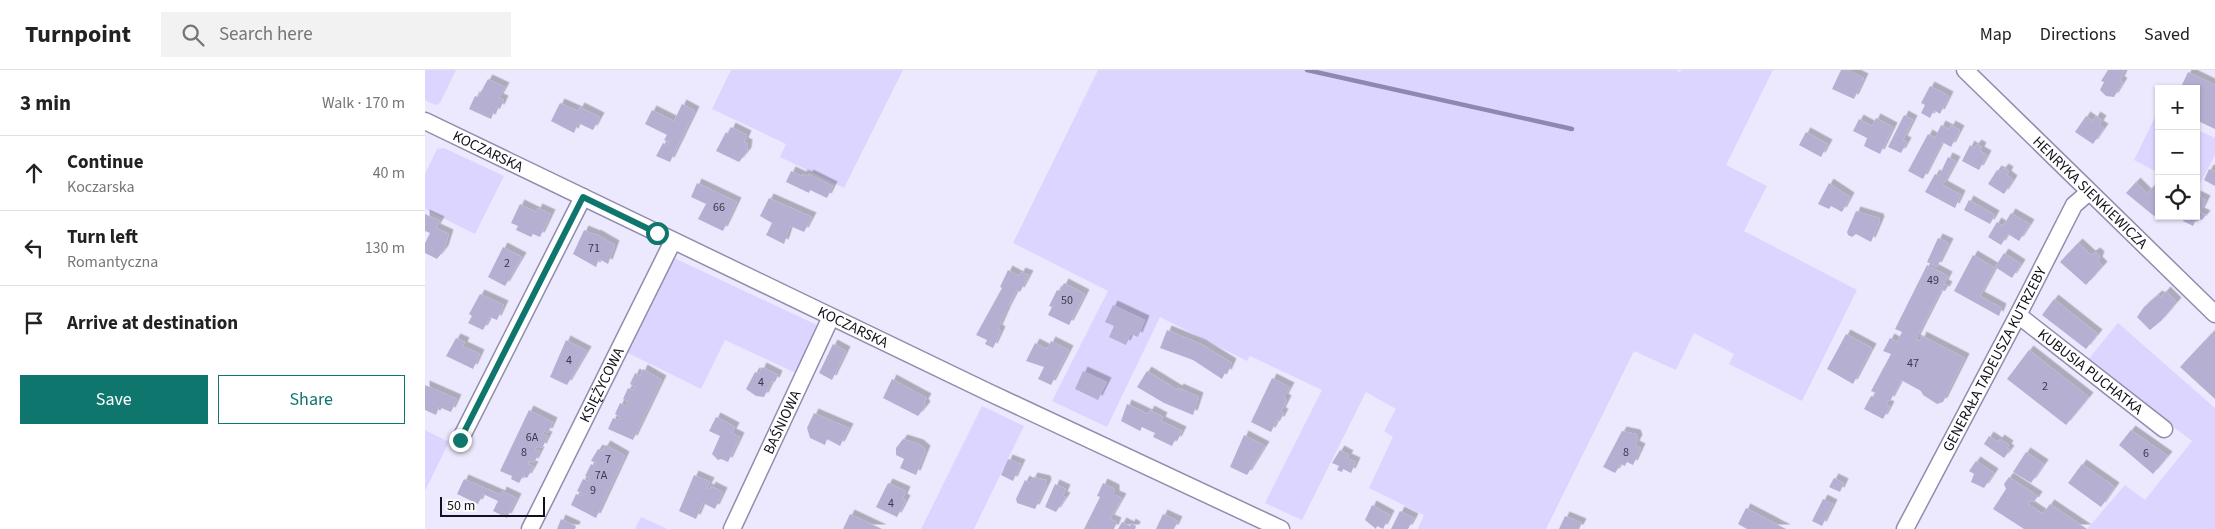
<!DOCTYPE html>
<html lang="en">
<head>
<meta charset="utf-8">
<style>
	body { margin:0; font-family:"Source Sans 3",sans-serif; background:#f2f2f2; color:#222 }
	.controls { position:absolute; right:15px; top:15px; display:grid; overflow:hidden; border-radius:0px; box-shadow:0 1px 4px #0004 }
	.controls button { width:45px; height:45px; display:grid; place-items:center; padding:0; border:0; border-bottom:1px solid #e0e0e0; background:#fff; color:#222; font:25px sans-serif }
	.scale { position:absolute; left:15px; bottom:12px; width:105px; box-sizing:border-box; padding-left:5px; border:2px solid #12101c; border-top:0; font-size:14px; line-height:18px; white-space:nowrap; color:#12101c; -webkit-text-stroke:4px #f9f9f9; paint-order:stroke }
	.stop { position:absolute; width:15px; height:15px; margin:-11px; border:4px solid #0f766e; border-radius:50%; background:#fff }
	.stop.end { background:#0f766e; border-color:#fff; box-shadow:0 1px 5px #0008 }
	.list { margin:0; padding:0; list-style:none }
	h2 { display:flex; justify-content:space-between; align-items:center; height:65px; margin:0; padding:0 20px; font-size:21px }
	h2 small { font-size:16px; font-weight:400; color:#767676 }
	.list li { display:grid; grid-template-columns:32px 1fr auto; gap:15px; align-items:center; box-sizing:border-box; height:75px; padding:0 20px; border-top:1px solid #e0e0e0 }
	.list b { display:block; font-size:19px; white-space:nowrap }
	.list p { margin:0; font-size:16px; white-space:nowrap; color:#767676 }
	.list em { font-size:16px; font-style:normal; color:#767676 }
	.actions { display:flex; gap:10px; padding:15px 20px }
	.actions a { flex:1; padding:11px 0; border:1px solid #0f766e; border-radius:0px; text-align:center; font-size:18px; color:#0f766e }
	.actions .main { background:#0f766e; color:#fff }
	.icon { flex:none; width:28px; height:28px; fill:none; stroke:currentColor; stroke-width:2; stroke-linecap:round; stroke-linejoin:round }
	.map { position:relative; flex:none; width:1790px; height:459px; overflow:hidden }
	header { display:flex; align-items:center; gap:30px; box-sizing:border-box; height:70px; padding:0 25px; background:#fff; border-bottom:1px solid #e0e0e0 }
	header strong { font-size:24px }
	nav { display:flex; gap:28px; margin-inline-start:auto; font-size:18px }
	.search { width:350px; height:45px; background:#f2f2f2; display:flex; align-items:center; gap:12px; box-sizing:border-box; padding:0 18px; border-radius:0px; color:#767676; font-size:19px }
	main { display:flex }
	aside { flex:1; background:#fff }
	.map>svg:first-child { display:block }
	.green { fill:#dcd5ff }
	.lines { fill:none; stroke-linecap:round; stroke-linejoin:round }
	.stream { stroke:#8e87b2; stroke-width:4.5 }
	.building { fill:#b5b0d2; filter:url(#shadow) }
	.minor-casing { stroke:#918cac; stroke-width:19 }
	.minor { stroke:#fff; stroke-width:16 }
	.route { stroke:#0f766e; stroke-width:6 }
	.labels { text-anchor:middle; stroke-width:4; stroke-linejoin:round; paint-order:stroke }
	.number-label { font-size:12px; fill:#3b384a }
	.street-label { font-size:15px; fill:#12101c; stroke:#f9f9f9 }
</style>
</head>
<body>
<header>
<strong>Turnpoint</strong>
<div class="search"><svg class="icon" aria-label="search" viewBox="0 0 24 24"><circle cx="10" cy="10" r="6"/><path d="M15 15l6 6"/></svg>Search here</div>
<nav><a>Map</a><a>Directions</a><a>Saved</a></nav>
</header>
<main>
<aside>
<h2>3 min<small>Walk · 170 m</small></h2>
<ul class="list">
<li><svg class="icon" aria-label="ahead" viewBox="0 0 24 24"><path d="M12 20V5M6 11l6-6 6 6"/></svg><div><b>Continue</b><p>Koczarska</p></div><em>40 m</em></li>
<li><svg class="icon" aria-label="left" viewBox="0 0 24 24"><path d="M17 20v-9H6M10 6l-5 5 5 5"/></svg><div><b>Turn left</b><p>Romantyczna</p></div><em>130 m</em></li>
<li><svg class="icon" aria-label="arrive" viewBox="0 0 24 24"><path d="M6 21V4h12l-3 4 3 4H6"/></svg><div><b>Arrive at destination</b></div></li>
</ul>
<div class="actions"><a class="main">Save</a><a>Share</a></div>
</aside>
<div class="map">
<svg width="1790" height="459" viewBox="0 0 1790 459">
	<defs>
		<filter id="shadow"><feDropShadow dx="4.5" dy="-4.5" stdDeviation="0" flood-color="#0004"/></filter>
	</defs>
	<rect width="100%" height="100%" fill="#ece9fe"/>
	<g class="green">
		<polygon points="0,0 31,0 15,33 10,35 0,30"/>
		<polygon points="306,0 478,0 419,118 355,87 361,74 287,39"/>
		<polygon points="673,0 1251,0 1255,3 1256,0 1348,0 1301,95 1342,116 1319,161 1432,220 1377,331 1304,294 1309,284 1269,263 1251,300 1209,281 1121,459 993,459 999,445 944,418 968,367 959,361 971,339 941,322 877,450 840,433 897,320 825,286 822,291 735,247 682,357 627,331 683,221 588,173"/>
		<polygon points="1733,41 1734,42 1734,103 1709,90"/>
		<polygon points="1771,59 1790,68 1790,85 1771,121"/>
		<polygon points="19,78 79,106 50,164 0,139 0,104 12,79"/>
		<polygon points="247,187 394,256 373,304 300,270 276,319 201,282"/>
		<polygon points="1693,253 1790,338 1790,459 1662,459 1700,415 1720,430 1767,371 1662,291"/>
		<polygon points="557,336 599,356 549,459 496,459"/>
		<polygon points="0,360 24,372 0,421"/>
		<polygon points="216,447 242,459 210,459"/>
	</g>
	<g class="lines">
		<polyline class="stream" points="882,0 1147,59"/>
	</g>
	<g class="building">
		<polygon points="1416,0 1423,0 1439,8 1429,29 1407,19"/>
		<polygon points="1683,0 1700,0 1695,11 1698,12 1689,27 1681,26 1675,20 1679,12 1676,11"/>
		<polygon points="1763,2 1790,15 1790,59 1771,50 1771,19 1755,19"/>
		<polygon points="63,9 80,17 74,28 79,30 75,39 71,37 66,49 44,39 50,26 53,27"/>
		<polygon points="1505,16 1524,26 1515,44 1509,40 1505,48 1496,43 1500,35 1496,33"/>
		<polygon points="135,33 153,41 155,37 175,47 168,60 153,53 149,63 126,51"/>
		<polygon points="257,34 270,41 245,92 231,86 238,73 242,75 244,72 239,70 242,65 220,54 227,40 249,51"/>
		<polygon points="1479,45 1488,50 1478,70 1482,72 1476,83 1463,77"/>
		<polygon points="1661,46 1668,51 1671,46 1677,50 1674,55 1679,58 1668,74 1650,62"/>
		<polygon points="1451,48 1468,57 1455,84 1439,76 1442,68 1428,61 1434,49 1447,56"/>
		<polygon points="1516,55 1524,59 1526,55 1535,60 1526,77 1517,72 1498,109 1483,101 1503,64 1510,68"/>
		<polygon points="306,57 322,65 319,72 323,74 322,82 314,92 291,81 301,62 303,64"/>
		<polygon points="1381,62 1403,74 1396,87 1374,75"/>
		<polygon points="1552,74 1557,77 1555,81 1562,85 1554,100 1537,91 1545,75 1549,78"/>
		<polygon points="1523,87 1531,91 1518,115 1536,125 1530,138 1500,122 1510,104 1514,106"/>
		<polygon points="1579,98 1584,101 1582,105 1588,110 1579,124 1563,114 1572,100 1576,102"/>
		<polygon points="1784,99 1790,101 1790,116 1779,110"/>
		<polygon points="366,101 377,106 378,104 383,106 384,104 408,116 402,128 385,120 384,123 361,112"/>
		<polygon points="1711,112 1722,123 1729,116 1734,121 1734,142 1729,146 1701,123"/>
		<polygon points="272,113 312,132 298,161 273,149 281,134 266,127"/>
		<polygon points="1404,113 1425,127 1417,142 1406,136 1404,139 1393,134"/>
		<polygon points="1771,125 1781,130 1775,142 1781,145 1777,150 1772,148 1768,156 1758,151 1760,146 1771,146"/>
		<polygon points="344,128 387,147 379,162 365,156 359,174 341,165 347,153 335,146"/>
		<polygon points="1544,130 1570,145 1565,154 1539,140"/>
		<polygon points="95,134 111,142 113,138 126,144 115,167 108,164 106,167 91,160 93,156 86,153"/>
		<polygon points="1431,141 1454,148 1455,151 1446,172 1431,164 1427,167 1423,165 1422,162"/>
		<polygon points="1586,143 1605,154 1594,171 1583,164 1576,175 1563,167 1572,152 1578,156"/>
		<polygon points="0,144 15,151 11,158 24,164 19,180 12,189 0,183 0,173 5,163 0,161"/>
		<polygon points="159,160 171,165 171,164 190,175 183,194 174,189 171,197 148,184"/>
		<polygon points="1513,168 1524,173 1512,197 1502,192"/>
		<polygon points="1653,173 1666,185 1671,182 1675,186 1673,191 1678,196 1661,215 1635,192"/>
		<polygon points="78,177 97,187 80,216 63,207"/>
		<polygon points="1579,183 1596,194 1587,208 1570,197"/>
		<polygon points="1548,185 1570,198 1555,226 1577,238 1574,246 1529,221"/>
		<polygon points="1502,195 1523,206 1519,214 1523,216 1520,221 1516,220 1491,269 1495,271 1497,266 1540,288 1518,332 1512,334 1498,325 1496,321 1476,310 1465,331 1463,330 1461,334 1465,336 1458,349 1439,339 1446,326 1449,327 1451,323 1446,321 1466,284 1458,281 1465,268 1472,272 1477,262 1470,259"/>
		<polygon points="583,200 594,206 596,202 604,205 595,222 592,220 582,239 573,259 576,261 568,278 560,274 562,270 551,265 577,218 575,217"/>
		<polygon points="639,213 660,224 644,255 623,245 627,237 624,236 632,220 635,221"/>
		<polygon points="1741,221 1752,232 1736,251 1725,260 1712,247 1719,237 1733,225 1736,227"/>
		<polygon points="55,224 79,235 72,250 65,247 58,260 43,253 47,246 44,244"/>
		<polygon points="1629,229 1673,264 1661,279 1617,245"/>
		<polygon points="688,235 720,250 713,267 706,264 701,275 684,267 689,256 680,252"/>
		<polygon points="742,260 776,274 807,293 802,304 800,303 797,309 768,290 735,278"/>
		<polygon points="1787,263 1790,266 1790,329 1755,297"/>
		<polygon points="1421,264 1447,278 1428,314 1402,299"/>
		<polygon points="31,268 40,272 38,276 55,284 48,299 21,286"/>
		<polygon points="141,270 162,281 142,315 125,307"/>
		<polygon points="626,271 644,280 626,315 613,309 619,297 601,291 610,273 622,279"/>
		<polygon points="408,274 421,281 407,310 394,303"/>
		<polygon points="1604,280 1664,327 1641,355 1582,309"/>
		<polygon points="337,297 353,305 350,312 347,311 339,327 331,326 321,319 330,302 334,304"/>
		<polygon points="218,299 237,310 208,370 183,359 188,348 194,350 195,347 190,344 195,333 201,336 203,331 198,329 203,318 208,320 210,317 205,314 210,303 215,306"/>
		<polygon points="658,301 682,312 673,330 650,319"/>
		<polygon points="722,301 753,320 754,318 774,327 768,345 739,333 712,317"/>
		<polygon points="847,308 865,317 859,328 862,330 856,342 859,343 855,351 852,350 846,362 826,352"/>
		<polygon points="467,309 502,328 499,333 501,336 493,346 458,328"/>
		<polygon points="0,315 32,329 26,342 14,337 11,345 0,340"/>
		<polygon points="702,334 723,344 725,340 738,347 736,351 757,361 752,371 750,370 747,376 728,367 730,363 723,360 717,357 715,361 696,351"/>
		<polygon points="104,340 128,352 123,363 119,361 117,364 123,366 117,378 112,376 110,380 115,381 109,393 105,391 103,394 109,396 102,408 98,406 94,413 86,409 87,406 75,401"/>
		<polygon points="389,343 424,358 415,376 402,369 400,375 385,368 382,358"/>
		<polygon points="291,347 310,357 307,363 315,367 303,392 296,389 293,390 287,384 295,366 284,361"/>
		<polygon points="1706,360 1743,386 1728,404 1694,375"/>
		<polygon points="1197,361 1211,364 1213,369 1210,375 1216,378 1208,395 1202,392 1200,396 1196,394 1190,403 1178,397"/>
		<polygon points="819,365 840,376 822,405 805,397"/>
		<polygon points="1564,366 1573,372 1575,369 1584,375 1582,378 1585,380 1579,388 1559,374"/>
		<polygon points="478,369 494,374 501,380 491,405 475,398 479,389 471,385 471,378"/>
		<polygon points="181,375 200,386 171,448 146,435 151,424 156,426 157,423 152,421 158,409 163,411 165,408 160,406 166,394 170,396 172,393 166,391 167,389 173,379 177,381"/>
		<polygon points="915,380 924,385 922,388 931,392 926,403 918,399 917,402 912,400 914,396 907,393"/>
		<polygon points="1601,382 1619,394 1606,413 1588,402"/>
		<polygon points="583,389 596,394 588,411 576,405"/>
		<polygon points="1551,391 1569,403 1559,418 1546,412 1549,404 1544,401"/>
		<polygon points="1657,394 1690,417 1676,437 1643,413"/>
		<polygon points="269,405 285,412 282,418 285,419 286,416 298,422 290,439 278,433 271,449 254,441"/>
		<polygon points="608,407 621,410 622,414 610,439 592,433 591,429 600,410 605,413"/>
		<polygon points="1584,407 1613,426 1609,432 1606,430 1603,434 1618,444 1625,434 1662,459 1599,459 1568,439 1581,419 1579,414"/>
		<polygon points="1409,408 1419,413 1415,422 1404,417"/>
		<polygon points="39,409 76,425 77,421 92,428 82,448 68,441 73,431 58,424 53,434 32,424"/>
		<polygon points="463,413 481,421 478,428 481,430 472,447 451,437"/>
		<polygon points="678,413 690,419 690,425 697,428 685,449 692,452 689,459 659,459 675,427 672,426"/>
		<polygon points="630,414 641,419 638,426 641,427 631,442 620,437"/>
		<polygon points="1398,429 1408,434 1397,456 1387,451"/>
		<polygon points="947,435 965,445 958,459 952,456 951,459 940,450"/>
		<polygon points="1321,438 1361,459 1322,459 1313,454"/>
		<polygon points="975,441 989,448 983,459 966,459"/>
		<polygon points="425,444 457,459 418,459"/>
		<polygon points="738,444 753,451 749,459 731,459"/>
		<polygon points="1140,446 1157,453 1154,459 1134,459"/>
		<polygon points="136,449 151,456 150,459 132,459"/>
		<polygon points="697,452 705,456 706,453 711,456 710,459 693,459"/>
	</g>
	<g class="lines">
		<g class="minor-casing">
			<g id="minor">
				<path id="s1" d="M1540,0L1790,244"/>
				<path id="s2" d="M0,51L563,322L856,459"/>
				<path id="s3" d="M1593,245L1739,359"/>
				<polyline points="35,370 158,127"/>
				<path id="s4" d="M105,459L248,171"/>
				<path id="s5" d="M307,459L406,247"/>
				<path id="s6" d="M1480,459L1593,245L1649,135L1664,122"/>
			</g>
		</g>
		<use href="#minor" class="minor"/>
	</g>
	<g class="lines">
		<polyline class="route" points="35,370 158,127 232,163"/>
	</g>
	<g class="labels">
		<g class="number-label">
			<text x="294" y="141">66</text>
			<text x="169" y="182">71</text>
			<text x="82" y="197">2</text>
			<text x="1508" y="214">49</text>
			<text x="642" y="234">50</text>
			<text x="144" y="294">4</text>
			<text x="1488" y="297">47</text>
			<text x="336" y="316">4</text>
			<text x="1620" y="320">2</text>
			<text x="107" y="371">6A</text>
			<text x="99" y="386">8</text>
			<text x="1201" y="386">8</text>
			<text x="1721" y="387">6</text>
			<text x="183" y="393">7</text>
			<text x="176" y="409">7A</text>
			<text x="168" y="424">9</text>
			<text x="466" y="437">4</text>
		</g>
		<g class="street-label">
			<text dy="5" stroke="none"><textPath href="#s2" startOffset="70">KOCZARSKA</textPath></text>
			<text dy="5" stroke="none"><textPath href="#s1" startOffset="175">HENRYKA SIENKIEWICZA</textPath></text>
			<text dy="5" stroke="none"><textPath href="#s2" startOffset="475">KOCZARSKA</textPath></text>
			<text dy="5" stroke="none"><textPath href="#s6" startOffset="192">GENERAŁA TADEUSZA KUTRZEBY</textPath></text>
			<text dy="5" stroke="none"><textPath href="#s3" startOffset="92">KUBUSIA PUCHATKA</textPath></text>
			<text dy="5" stroke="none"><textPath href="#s4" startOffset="161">KSIĘŻYCOWA</textPath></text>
			<text dy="5" stroke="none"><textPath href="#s5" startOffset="118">BAŚNIOWA</textPath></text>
		</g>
	</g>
</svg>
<div class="controls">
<button>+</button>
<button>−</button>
<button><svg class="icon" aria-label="locate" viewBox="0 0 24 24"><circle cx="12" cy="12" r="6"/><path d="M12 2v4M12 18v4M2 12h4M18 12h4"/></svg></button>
</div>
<div class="scale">50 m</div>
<div class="stop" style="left:232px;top:163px"></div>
<div class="stop end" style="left:35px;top:370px"></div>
</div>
</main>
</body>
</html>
